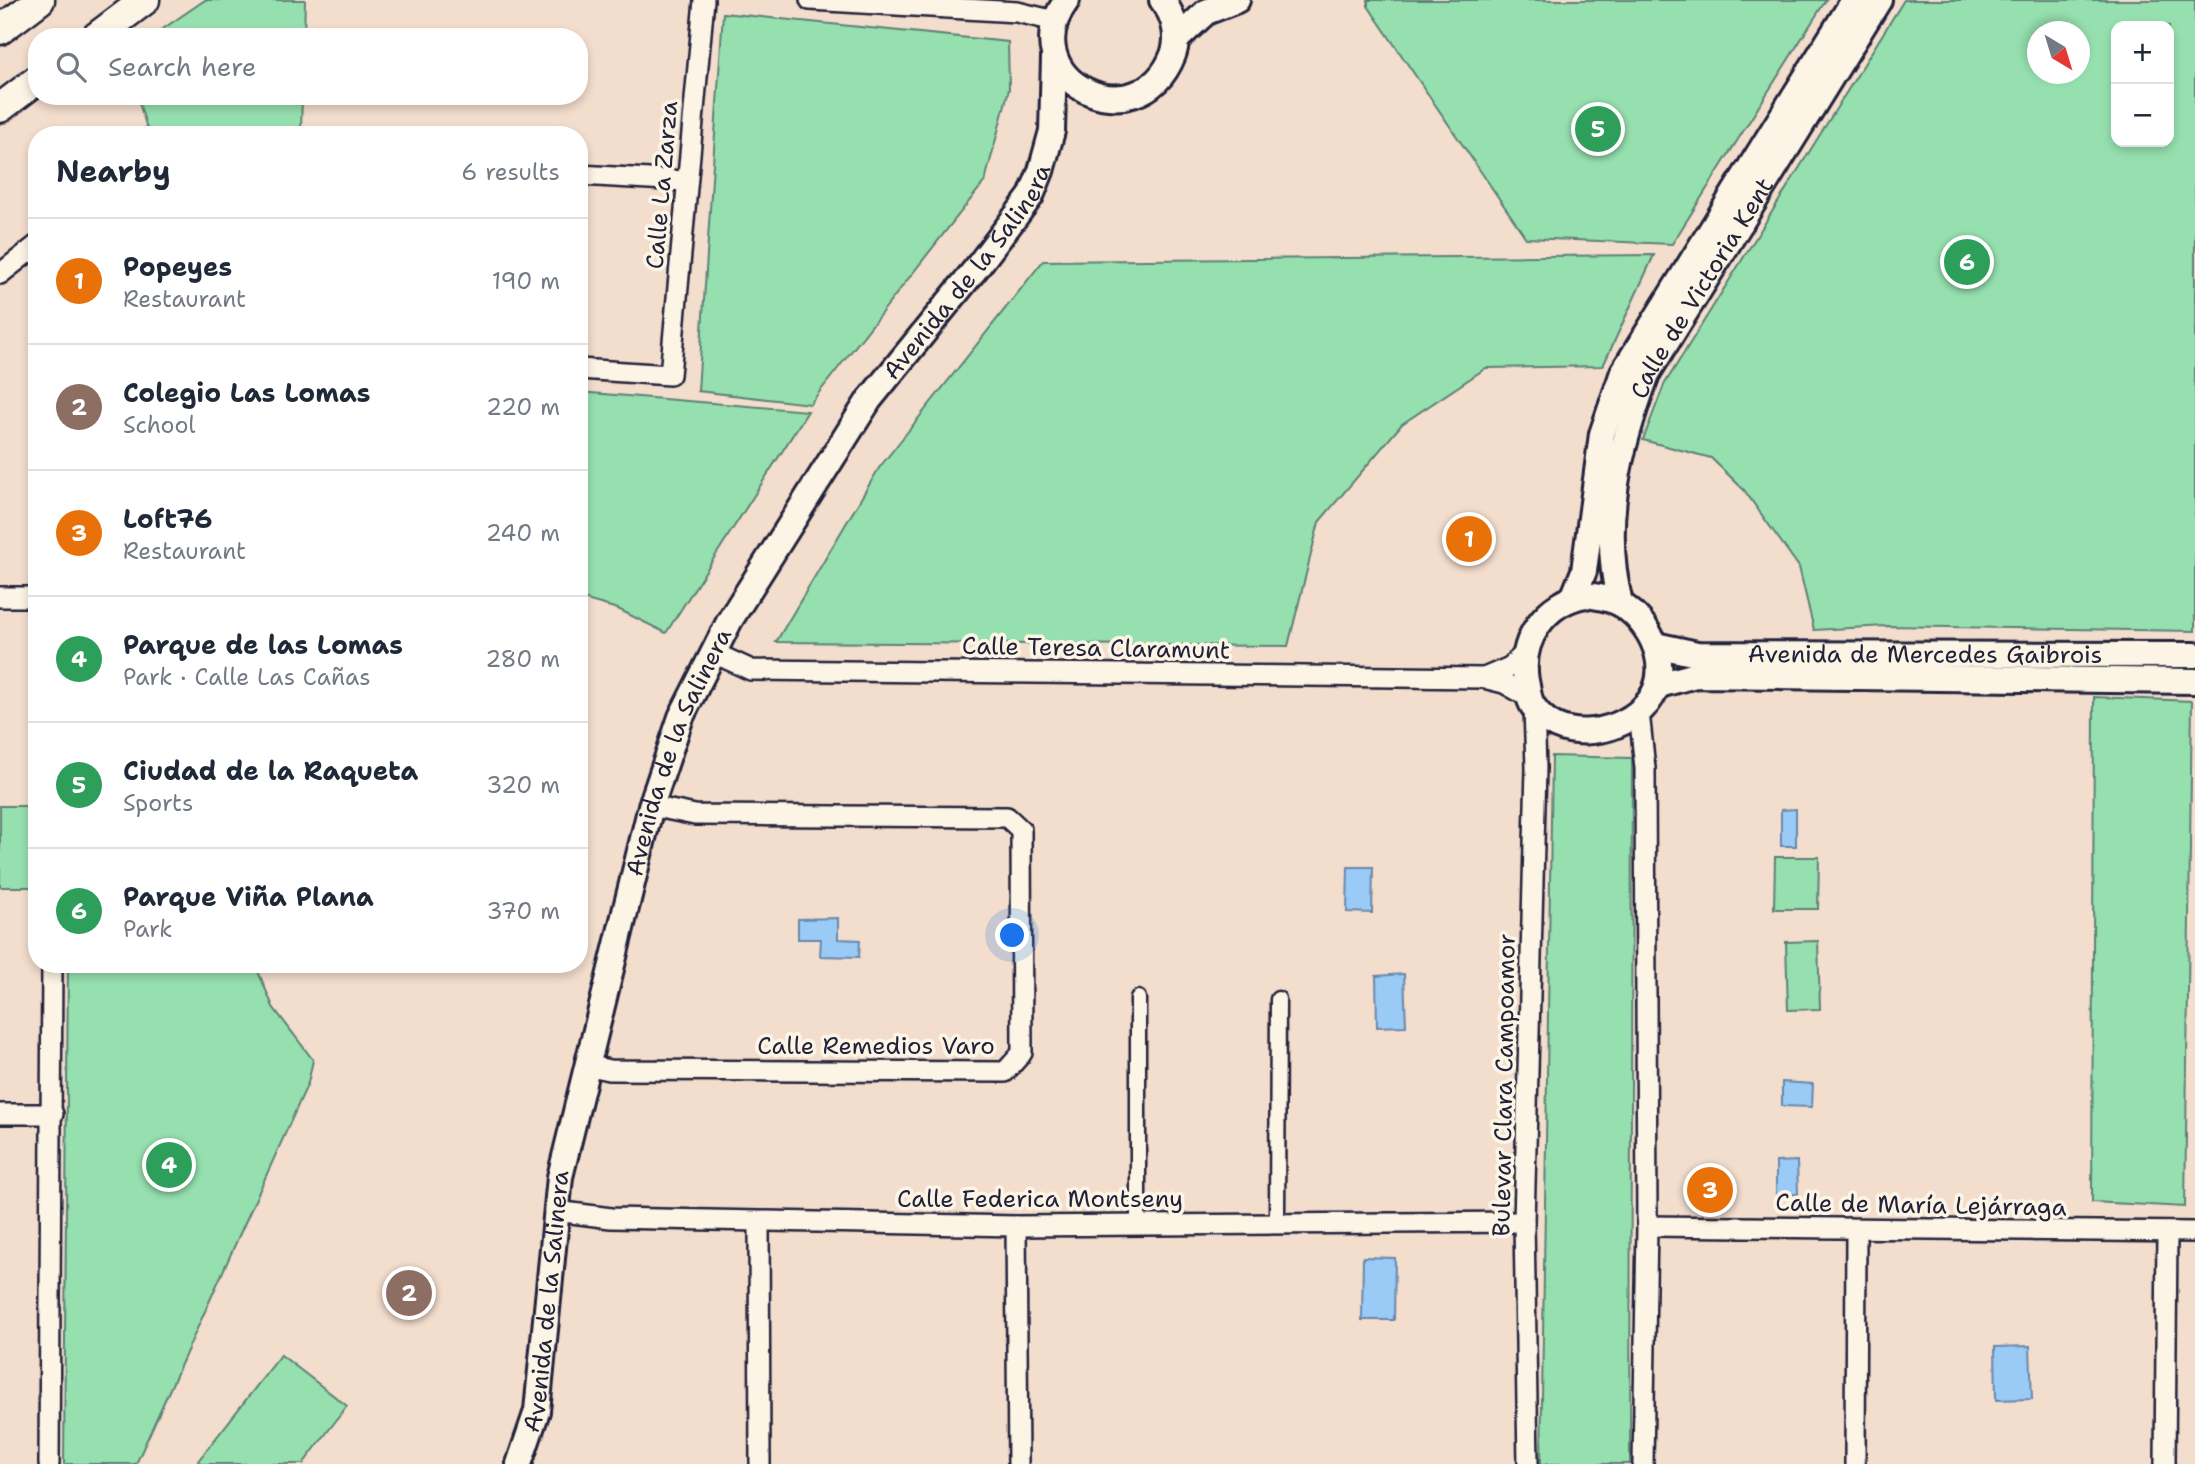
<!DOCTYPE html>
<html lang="en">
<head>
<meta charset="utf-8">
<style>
	body { margin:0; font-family:"Shantell Sans",sans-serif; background:#f2f2f3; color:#1f2937 }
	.controls { position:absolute; right:21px; top:21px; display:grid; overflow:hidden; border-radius:14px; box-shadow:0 4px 10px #0003 }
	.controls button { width:63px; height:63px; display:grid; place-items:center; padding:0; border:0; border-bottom:2px solid #e0e1e3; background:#fff; color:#1f2937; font:35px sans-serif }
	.compass { position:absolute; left:2027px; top:21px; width:63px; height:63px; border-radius:50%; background:#fff; box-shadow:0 4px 10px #0003; rotate:142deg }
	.you { position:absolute; left:1013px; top:936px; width:24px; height:24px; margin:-18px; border:5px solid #fff; border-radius:50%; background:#1a73e8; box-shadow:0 0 0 10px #1a73e833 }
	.badge { display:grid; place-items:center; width:46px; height:46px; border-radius:50%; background:#d1495b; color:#fff; font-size:23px; font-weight:700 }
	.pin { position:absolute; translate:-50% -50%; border:4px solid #fff; box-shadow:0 2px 7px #0006 }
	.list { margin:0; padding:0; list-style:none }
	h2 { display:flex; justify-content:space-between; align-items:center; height:91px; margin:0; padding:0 28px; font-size:30px }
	h2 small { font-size:23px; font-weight:400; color:#747a83 }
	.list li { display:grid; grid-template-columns:46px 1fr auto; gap:21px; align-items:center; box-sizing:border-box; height:126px; padding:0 28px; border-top:2px solid #e0e1e3 }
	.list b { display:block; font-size:26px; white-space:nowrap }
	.list p { margin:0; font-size:23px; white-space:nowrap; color:#747a83 }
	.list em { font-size:23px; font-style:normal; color:#747a83 }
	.icon { flex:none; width:38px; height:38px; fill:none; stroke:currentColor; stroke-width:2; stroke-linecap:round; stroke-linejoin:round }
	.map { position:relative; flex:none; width:2195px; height:1464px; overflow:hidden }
	.search { position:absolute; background:#fff; box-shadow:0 4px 10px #0003; left:28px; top:28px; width:560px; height:77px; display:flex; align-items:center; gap:18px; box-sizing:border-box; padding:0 24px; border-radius:28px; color:#747a83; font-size:26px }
	.panel { position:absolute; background:#fff; box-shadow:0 4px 10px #0003; left:28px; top:126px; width:560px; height:847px; border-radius:28px }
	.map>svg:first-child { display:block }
	.green { fill:#96e0af; stroke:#5c8175; stroke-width:2; fill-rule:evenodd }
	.water { fill:#99cbf6; stroke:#6987ab; stroke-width:2 }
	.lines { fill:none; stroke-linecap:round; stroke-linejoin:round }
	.pedestrian-casing { stroke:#22223b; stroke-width:19 }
	.minor-casing { stroke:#22223b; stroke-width:24 }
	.tertiary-casing { stroke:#22223b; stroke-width:30 }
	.secondary-casing { stroke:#22223b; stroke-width:33 }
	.pedestrian { stroke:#fcf5e5; stroke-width:14 }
	.minor { stroke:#fcf5e5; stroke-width:19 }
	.tertiary { stroke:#fcf5e5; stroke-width:24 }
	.secondary { stroke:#fcf5e5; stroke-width:28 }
	.labels { text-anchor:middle; stroke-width:7; stroke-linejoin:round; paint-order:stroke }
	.street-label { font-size:24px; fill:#22223b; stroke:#fcf5e5 }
</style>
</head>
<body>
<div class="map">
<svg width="2195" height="1464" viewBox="0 0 2195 1464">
	<rect width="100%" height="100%" fill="#f3ddcd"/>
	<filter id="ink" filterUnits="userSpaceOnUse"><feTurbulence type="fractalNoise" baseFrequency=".0143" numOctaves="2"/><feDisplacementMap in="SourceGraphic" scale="14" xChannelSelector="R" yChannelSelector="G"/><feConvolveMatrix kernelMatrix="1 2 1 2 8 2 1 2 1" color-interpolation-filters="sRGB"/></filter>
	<g filter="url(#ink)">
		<g class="green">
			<polygon points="205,0 305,0 304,37 151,37"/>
			<polygon points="1368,0 1826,0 1672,244 1526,238 1368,6"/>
			<path d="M1904,0H2195V631L1886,626L1814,630L1799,567L1744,490L1711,458L1643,440L1664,385ZM2116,26H2169V142H2116ZM2038,32H2080V74H2038Z"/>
			<polygon points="723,13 1008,42 1009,89 985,181 810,404 698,391"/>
			<polygon points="137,96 302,96 301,131 149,135"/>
			<polygon points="1654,255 1603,366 1486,368 1402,424 1319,522 1288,646 776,642 879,468 1043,261"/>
			<polygon points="579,392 808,411 666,633 618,609 579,598"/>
			<polygon points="2094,697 2192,701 2185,1207 2092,1202"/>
			<polygon points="1552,756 1632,758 1630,1464 1541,1464"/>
			<rect x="0" y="806" width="37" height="81"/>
			<polygon points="1775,857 1819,857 1818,909 1774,909"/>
			<polygon points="1818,941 1820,1009 1788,1010 1786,942"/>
			<polygon points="68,964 255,964 273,1007 313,1060 308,1083 136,1464 64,1464"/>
			<polygon points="281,1355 347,1406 303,1464 202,1464 198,1461"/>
		</g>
		<g class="water">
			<polygon points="1796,809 1796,846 1781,846 1781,810"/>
			<polygon points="1348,867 1373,867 1372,913 1347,912"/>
			<polygon points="838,918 838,939 860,940 859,957 820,956 821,939 798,939 798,919"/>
			<polygon points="1404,974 1406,1026 1377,1027 1376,976"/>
			<polygon points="1782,1082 1813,1084 1812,1107 1782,1106"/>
			<polygon points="1797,1161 1798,1194 1776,1195 1776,1162"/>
			<polygon points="1363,1257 1395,1258 1394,1320 1362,1320"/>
			<polygon points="2030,1346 2032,1399 1996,1400 1995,1347"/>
		</g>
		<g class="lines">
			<g class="pedestrian-casing">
				<g id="pedestrian">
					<polyline points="1277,1223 1278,999"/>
					<polyline points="1138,1224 1138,998"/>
				</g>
			</g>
			<g class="minor-casing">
				<g id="minor">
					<polyline points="810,0 1017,12 1055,21"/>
					<polyline points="579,175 685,181"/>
					<polyline points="0,274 37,245"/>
					<polyline points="579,369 670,375 704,0"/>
					<polyline points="0,597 37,597"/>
					<polyline points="712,652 751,670 1484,678"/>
					<polyline points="1524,654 1510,667 1484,678 1504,683 1529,697"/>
					<polyline points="1639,712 1645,768 1647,1226 1643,1464"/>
					<polyline points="587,1065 609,1070 1005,1072 1022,1053 1021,830 1007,817 695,815 651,806"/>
					<polyline points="0,1114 53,1114"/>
					<polyline points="556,1211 611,1218 1016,1226 1524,1222"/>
					<polyline points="759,1223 760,1464"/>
					<polyline points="1016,1226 1018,1464"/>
					<polyline points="1647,1226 2195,1232"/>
					<polyline points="49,1464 52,964"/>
					<polyline points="1528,1464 1524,1222 1536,768 1534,708"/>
					<polyline points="1855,1464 1856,1230"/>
					<polyline points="2165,1464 2167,1232"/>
				</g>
			</g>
			<g class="tertiary-casing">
				<g id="tertiary">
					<path d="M1067,0C1009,79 1138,143 1173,55C1180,37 1174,15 1162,0"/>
					<polyline points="1176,40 1206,12 1237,0"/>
					<path d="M1586,595C1598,597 1612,598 1622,605C1657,628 1675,678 1642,709C1614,736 1557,743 1533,706C1528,699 1528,689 1526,681C1519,640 1545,602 1586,595Z"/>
					<polyline points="1573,598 1584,571 1602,434 1623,372 1854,0"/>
					<path id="s1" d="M1620,603C1600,523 1619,449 1647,374L1879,0"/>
					<path id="s2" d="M1655,645L1697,654L2195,655"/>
					<polyline points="1659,685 1696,675 2195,681"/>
					<path id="s3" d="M519,1464L537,1411L560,1177L651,806L681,717L730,620L869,400L978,266L1031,196L1041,171L1052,131L1054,58"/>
				</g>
			</g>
			<g class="secondary-casing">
				<g id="secondary">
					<polyline points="0,30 40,0"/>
					<polyline points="96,37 145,0"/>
					<polyline points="0,108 37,80"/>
				</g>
			</g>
			<use href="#pedestrian" class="pedestrian"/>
			<use href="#minor" class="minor"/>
			<use href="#tertiary" class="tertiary"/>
			<use href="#secondary" class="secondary"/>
		</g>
	</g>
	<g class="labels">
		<g class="street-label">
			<text transform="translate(662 185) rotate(-85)" y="8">Calle La Zarza</text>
			<text dy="8" stroke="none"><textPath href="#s3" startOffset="1298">Avenida de la Salinera</textPath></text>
			<text dy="8" stroke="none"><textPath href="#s1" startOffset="336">Calle de Victoria Kent</textPath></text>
			<text transform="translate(1096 648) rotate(1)" y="8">Calle Teresa Claramunt</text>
			<text dy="8" stroke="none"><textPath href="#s2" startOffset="271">Avenida de Mercedes Gaibrois</textPath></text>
			<text dy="8" stroke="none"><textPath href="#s3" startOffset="733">Avenida de la Salinera</textPath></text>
			<text x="876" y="1054">Calle Remedios Varo</text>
			<text transform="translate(1504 1085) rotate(-89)" y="8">Bulevar Clara Campoamor</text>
			<text x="1040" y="1207">Calle Federica Montseny</text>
			<text transform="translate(1921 1205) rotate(1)" y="8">Calle de María Lejárraga</text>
			<text dy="8" stroke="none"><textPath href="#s3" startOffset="166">Avenida de la Salinera</textPath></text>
		</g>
	</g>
</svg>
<div class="controls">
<button>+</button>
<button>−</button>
</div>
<svg class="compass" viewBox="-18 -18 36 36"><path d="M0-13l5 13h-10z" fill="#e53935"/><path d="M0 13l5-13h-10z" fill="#747a83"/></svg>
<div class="you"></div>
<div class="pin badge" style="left:1469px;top:539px;background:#e8710a">1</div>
<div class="pin badge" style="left:409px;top:1293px;background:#8d6e63">2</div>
<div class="pin badge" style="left:1710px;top:1190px;background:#e8710a">3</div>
<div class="pin badge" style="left:169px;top:1165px;background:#2e9e5b">4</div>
<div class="pin badge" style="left:1598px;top:129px;background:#2e9e5b">5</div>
<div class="pin badge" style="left:1967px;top:262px;background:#2e9e5b">6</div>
<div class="search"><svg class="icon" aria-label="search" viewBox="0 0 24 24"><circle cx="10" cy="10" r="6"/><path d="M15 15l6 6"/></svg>Search here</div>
<section class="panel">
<h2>Nearby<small>6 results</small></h2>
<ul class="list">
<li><span class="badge" style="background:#e8710a">1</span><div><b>Popeyes</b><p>Restaurant</p></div><em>190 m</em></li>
<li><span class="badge" style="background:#8d6e63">2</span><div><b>Colegio Las Lomas</b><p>School</p></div><em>220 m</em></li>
<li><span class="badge" style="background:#e8710a">3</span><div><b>Loft76</b><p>Restaurant</p></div><em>240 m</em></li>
<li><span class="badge" style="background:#2e9e5b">4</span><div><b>Parque de las Lomas</b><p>Park · Calle Las Cañas</p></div><em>280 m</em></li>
<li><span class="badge" style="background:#2e9e5b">5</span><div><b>Ciudad de la Raqueta</b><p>Sports</p></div><em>320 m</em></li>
<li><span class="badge" style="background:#2e9e5b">6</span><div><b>Parque Viña Plana</b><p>Park</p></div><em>370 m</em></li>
</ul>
</section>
</div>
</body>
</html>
